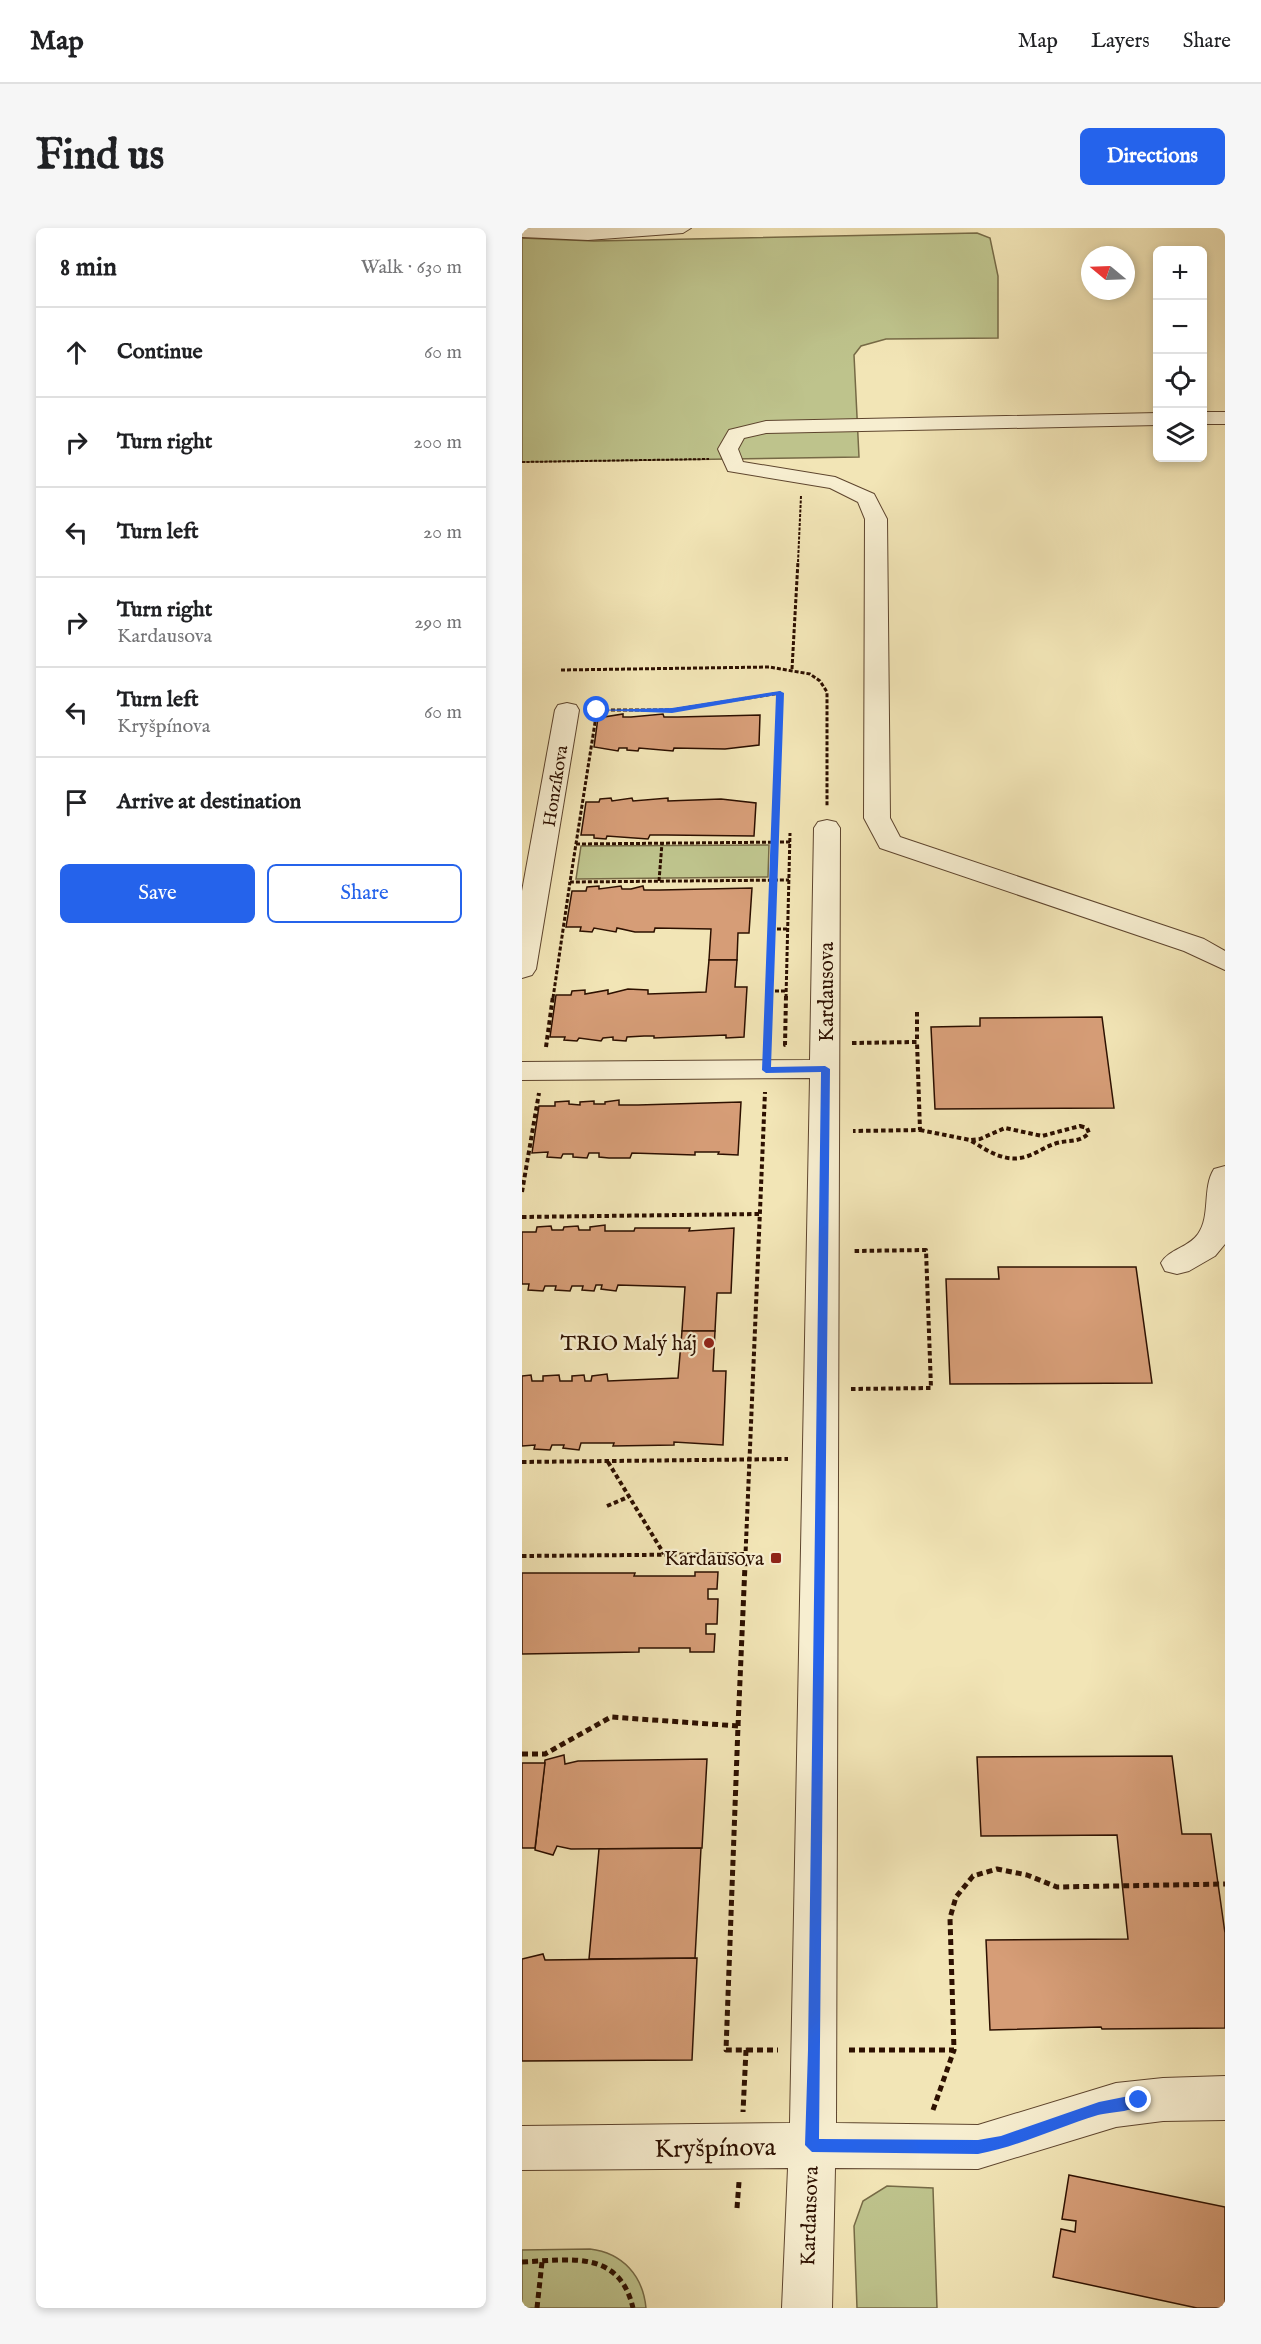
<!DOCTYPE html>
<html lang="en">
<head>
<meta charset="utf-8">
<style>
	body { margin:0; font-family:"IM FELL English",serif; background:#f6f6f6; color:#202124 }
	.controls { position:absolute; right:18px; top:18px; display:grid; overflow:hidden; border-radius:9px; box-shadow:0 3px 9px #0003 }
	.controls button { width:54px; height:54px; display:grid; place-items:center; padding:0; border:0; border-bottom:2px solid #e0e0e0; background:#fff; color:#202124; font:30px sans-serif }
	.compass { position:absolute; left:559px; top:18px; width:54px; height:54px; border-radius:50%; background:#fff; box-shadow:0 3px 9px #0003; rotate:289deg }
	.stop { position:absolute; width:18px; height:18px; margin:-14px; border:4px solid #2563eb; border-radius:50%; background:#fff }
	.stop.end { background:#2563eb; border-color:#fff; box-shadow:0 2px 6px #0008 }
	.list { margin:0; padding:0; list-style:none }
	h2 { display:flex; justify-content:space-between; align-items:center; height:78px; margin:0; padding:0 24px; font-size:26px }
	h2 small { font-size:20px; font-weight:400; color:#757577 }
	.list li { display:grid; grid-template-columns:39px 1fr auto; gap:18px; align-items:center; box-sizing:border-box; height:90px; padding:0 24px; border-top:2px solid #e0e0e0 }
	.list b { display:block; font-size:22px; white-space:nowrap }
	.list p { margin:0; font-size:20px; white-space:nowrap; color:#757577 }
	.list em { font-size:20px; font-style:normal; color:#757577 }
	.actions { display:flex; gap:12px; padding:18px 24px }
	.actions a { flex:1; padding:14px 0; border:2px solid #2563eb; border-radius:9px; text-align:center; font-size:21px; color:#2563eb }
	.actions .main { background:#2563eb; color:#fff }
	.icon { flex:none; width:33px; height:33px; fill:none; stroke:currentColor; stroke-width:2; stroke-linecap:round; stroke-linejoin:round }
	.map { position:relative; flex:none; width:703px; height:2080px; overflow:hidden; border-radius:9px }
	header { display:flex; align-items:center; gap:36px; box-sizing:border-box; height:84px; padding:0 30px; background:#fff; border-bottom:2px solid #e0e0e0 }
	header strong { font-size:28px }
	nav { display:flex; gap:33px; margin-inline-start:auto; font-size:21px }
	.intro { display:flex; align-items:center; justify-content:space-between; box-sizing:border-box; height:144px; padding:0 36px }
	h1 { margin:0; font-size:42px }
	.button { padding:15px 27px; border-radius:9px; background:#2563eb; color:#fff; font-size:21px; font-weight:700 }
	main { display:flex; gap:36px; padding:0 36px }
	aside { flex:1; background:#fff; border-radius:9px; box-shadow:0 3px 9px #0003 }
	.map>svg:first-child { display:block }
	.green { fill:#bec38c; stroke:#766a46; stroke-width:1.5 }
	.building { fill:#d69d77; stroke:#2d1000; stroke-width:1.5 }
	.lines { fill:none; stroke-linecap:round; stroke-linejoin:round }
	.minor-casing { stroke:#5e452e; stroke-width:2 }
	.path-far3 { stroke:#2d1000; stroke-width:2; stroke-dasharray:3 1.5; stroke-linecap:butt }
	.path-far2 { stroke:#2d1000; stroke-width:3; stroke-dasharray:4 2; stroke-linecap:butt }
	.path-far1 { stroke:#2d1000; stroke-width:4; stroke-dasharray:4.5 3; stroke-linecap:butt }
	.path { stroke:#2d1000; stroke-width:5; stroke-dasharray:6 4; stroke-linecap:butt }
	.minor { fill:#f7eed0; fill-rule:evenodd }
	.route { fill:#2563eb }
	.poi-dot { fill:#8f2418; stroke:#f7eed0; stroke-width:2 }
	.labels { text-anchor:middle; stroke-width:4.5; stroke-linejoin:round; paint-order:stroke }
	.far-street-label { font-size:18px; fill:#2d1000; stroke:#f7eed0 }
	.street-label { font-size:21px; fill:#2d1000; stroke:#f7eed0 }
	.poi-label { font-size:21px; fill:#2d1000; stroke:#f7eed0; text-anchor:end }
	.near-street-label { font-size:26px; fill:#2d1000; stroke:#f7eed0 }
</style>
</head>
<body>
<header>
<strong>Map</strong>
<nav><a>Map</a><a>Layers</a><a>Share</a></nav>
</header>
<div class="intro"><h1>Find us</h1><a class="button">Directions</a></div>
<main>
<aside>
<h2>8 min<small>Walk · 630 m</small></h2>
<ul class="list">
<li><svg class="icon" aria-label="ahead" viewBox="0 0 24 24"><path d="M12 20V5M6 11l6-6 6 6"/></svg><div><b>Continue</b></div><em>60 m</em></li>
<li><svg class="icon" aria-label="right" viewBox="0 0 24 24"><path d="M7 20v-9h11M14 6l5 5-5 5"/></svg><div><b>Turn right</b></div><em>200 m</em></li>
<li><svg class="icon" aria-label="left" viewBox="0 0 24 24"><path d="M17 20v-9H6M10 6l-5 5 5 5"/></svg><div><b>Turn left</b></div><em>20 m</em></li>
<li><svg class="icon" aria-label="right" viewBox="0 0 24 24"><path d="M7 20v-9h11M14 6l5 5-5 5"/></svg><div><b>Turn right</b><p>Kardausova</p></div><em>290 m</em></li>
<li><svg class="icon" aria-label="left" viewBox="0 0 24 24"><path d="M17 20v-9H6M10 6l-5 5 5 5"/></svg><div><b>Turn left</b><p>Kryšpínova</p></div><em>60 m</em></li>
<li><svg class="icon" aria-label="arrive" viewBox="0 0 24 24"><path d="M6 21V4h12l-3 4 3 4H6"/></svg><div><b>Arrive at destination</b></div></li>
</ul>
<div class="actions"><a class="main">Save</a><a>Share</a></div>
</aside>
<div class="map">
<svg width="703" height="2080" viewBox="0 0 703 2080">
	<rect width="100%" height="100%" fill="#f2e5b6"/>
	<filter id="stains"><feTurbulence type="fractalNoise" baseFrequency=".00333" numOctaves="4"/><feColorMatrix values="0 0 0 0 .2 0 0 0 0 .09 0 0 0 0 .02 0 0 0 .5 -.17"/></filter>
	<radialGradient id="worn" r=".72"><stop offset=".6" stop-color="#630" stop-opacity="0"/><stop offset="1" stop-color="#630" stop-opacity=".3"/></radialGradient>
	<g class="green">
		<polygon points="455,5 468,10 476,48 476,110 364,111 339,118 332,127 337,229 0,234 0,10 72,13"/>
		<polygon points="247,617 246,649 54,651 59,618"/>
		<polygon points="365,1958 411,1960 415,2080 335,2080 332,1998 341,1973"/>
		<path d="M68,2021C101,2025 121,2048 124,2080H0V2022Z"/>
	</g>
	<g class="building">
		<polygon points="101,486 101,489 109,489 141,486 142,489 156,489 238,487 237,517 203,521 152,520 151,523 117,520 116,523 105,522 105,520 97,520 96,523 72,519 76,490"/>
		<polygon points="89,570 90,573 110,570 111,573 146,570 146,573 199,571 234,575 232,608 144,607 128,607 126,611 85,608 84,611 72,610 72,607 59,607 64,574 77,574 78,571"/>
		<polygon points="77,658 77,661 99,658 100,661 109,661 121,658 122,662 138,662 230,660 227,705 216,705 215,732 187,732 189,701 133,700 132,704 113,704 95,700 94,704 72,700 70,704 58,703 59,699 44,699 50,663 64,663 65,659"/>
		<polygon points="187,732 215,732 213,759 225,759 222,809 204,810 204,807 132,810 132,808 122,808 105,809 104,813 91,812 91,809 81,810 79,813 57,810 55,813 42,812 43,809 28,809 34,767 49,767 50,763 63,762 63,766 86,762 86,766 106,761 126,762 126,766 184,764"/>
		<polygon points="580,789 592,880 413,881 409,799 458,798 458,790"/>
		<polygon points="97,872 97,877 116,877 219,874 216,927 196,926 197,924 173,924 173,927 110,925 108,930 87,930 77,929 77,925 67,925 65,930 51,929 51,926 41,926 39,930 25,929 26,924 10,925 17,878 33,878 33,874 47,873 47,876 58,877 58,874 72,873 72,876 83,876 83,874"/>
		<polygon points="83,997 83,1003 112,1003 113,1000 168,1000 167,1003 212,1000 209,1065 195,1065 193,1103 160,1103 163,1059 96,1057 94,1063 79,1061 80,1057 74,1057 72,1063 60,1062 61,1058 50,1058 48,1063 33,1062 34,1058 23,1058 21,1063 6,1062 7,1056 0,1056 0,1004 14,1004 15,999 29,998 30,1002 41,1002 42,999 56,998 57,1002 68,1002 68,999"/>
		<polygon points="476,1039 614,1039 630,1155 428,1156 424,1051 477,1051"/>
		<polygon points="160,1103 193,1103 191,1143 204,1143 201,1217 152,1214 152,1217 91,1218 92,1215 59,1215 57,1222 41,1220 42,1217 30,1217 28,1222 12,1221 13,1217 0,1218 0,1148 9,1147 10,1153 21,1153 21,1148 37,1147 38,1153 50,1153 50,1148 62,1147 63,1153 69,1153 70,1148 85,1146 86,1153 156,1150"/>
		<polygon points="173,1344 196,1344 195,1361 186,1361 186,1371 196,1371 195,1396 184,1396 184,1406 193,1406 192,1424 168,1424 168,1420 117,1420 117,1424 0,1426 0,1345 113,1345 112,1348 173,1348"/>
		<polygon points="42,1527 43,1536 56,1533 185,1531 180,1620 49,1621 35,1618 31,1627 13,1622 23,1532"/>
		<polygon points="650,1528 660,1606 689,1606 703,1705 703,1800 580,1801 579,1799 468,1802 464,1712 606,1711 595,1607 459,1608 455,1529"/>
		<polygon points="0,1535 23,1535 13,1620 0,1620"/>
		<polygon points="179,1620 173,1730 67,1731 77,1621"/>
		<polygon points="21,1726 23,1732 175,1730 170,1832 0,1833 0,1731"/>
		<polygon points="547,1947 703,1979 703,2080 675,2080 531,2049 539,2001 553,2004 554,1993 540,1991"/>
	</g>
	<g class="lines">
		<g class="minor-casing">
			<g id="minor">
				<polygon points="0,0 169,0 161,5 66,12 0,9"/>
				<rect x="680" y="184" width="23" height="12"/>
				<polygon points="636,185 636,197 244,205 222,210 216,221 221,234 313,249 352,266 365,291 368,590 378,609 682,711 703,723 703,742 662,723 358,620 342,590 343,291 336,274 308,260 206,243 196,221 207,202 244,193"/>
				<polygon points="45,475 54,477 57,482 14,741 10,747 0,750 0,663 33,482 36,477"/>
				<polygon points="305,592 314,594 318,600 314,1895 456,1897 594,1855 641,1850 703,1848 703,1892 641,1893 594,1899 456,1941 313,1940 310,2080 260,2080 266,1940 0,1942 0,1898 268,1895 288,850 0,852 0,834 288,832 292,600 296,594"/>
				<path d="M703,938V1016L693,1028L667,1043L655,1046L643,1043L639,1035C647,1021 666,1020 676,1006C689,988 680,960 692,941Z"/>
			</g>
		</g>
		<g class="path-far3">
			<polyline points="0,234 187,231"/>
			<polyline points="276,334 279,268"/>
		</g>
		<g class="path-far2">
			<polyline points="270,441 276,333"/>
			<polyline points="39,442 247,439 288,446 298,453 305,464 305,578"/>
			<polyline points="71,482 150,482 258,465 247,770"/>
			<polyline points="75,482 48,654 267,652"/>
			<polyline points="54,616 268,614"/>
			<polyline points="137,653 140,615"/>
			<polyline points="249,701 267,701"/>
			<polyline points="247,763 265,763"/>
			<polyline points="31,770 48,654"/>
			<polyline points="264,770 268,605"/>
		</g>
		<g class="path-far1">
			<polyline points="264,768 263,817 266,817"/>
			<polyline points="395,784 395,814"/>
			<polyline points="330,815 395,814 398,902 331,903"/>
			<polyline points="24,819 31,768"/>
			<polyline points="245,820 247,768"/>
			<path d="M558,898L565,900L567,905C556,916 545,911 532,916C523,919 515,925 506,928C484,936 466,923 448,912L458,911L483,900L520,908Z"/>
			<polyline points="398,902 448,912"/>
			<polyline points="0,964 17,865"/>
			<polyline points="0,989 237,986"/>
			<polyline points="329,1161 409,1160 404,1022 331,1023"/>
			<polyline points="0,1234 266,1231"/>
			<polyline points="86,1234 142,1326"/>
			<polyline points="85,1278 106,1269"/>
			<polyline points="0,1328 224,1326"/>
			<polyline points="223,1338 243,864"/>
		</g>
		<g class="path">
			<polyline points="216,1498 223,1337"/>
			<polyline points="0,1526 23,1526 89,1489 216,1498 204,1822 224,1822 221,1884"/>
			<polyline points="225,1822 256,1822"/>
			<polyline points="327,1822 432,1822 428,1690 434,1669 451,1648 475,1641 505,1647 535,1659 703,1656"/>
			<polyline points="411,1882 432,1822"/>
			<polyline points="215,1980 217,1954"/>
			<path d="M0,2034C48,2032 97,2021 111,2080"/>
			<polyline points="15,2080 20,2034"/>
		</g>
		<use href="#minor" class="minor"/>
	</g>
	<path class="route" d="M258,463L262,465L249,839L303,838L308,841L297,1911L456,1912L479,1908L577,1874L617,1866L624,1872C618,1884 588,1884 576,1887C536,1899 498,1918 456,1926L290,1924L283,1917L286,1822L299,844L244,845L240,842L254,467L150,485L71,482L150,480Z"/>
	<g class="poi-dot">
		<circle cx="187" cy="1115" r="6"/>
		<rect x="248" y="1324" width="12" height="12" rx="3"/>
	</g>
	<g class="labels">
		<g class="far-street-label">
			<text transform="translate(33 558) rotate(-81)" y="6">Honzíkova</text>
		</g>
		<g class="street-label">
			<text transform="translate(304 764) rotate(-90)" y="7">Kardausova</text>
			<text transform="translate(287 1988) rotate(-88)" y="7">Kardausova</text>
		</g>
		<g class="poi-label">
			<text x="175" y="1122">TRIO Malý háj</text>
			<text x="242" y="1337">Kardausova</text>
		</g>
		<g class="near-street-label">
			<text transform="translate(193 1919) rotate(-1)" y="9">Kryšpínova</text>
		</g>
	</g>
	<rect width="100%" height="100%" filter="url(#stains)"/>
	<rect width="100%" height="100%" fill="url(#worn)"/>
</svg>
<div class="controls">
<button>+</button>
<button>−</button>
<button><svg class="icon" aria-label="locate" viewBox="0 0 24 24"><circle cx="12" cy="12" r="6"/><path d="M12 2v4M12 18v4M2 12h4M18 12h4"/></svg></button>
<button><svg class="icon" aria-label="layers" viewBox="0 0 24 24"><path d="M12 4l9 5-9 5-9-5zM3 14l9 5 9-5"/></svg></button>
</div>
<svg class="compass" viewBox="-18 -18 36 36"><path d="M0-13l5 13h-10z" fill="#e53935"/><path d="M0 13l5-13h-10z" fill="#757577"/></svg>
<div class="stop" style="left:75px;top:482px"></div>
<div class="stop end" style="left:617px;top:1872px"></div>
</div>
</main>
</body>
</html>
